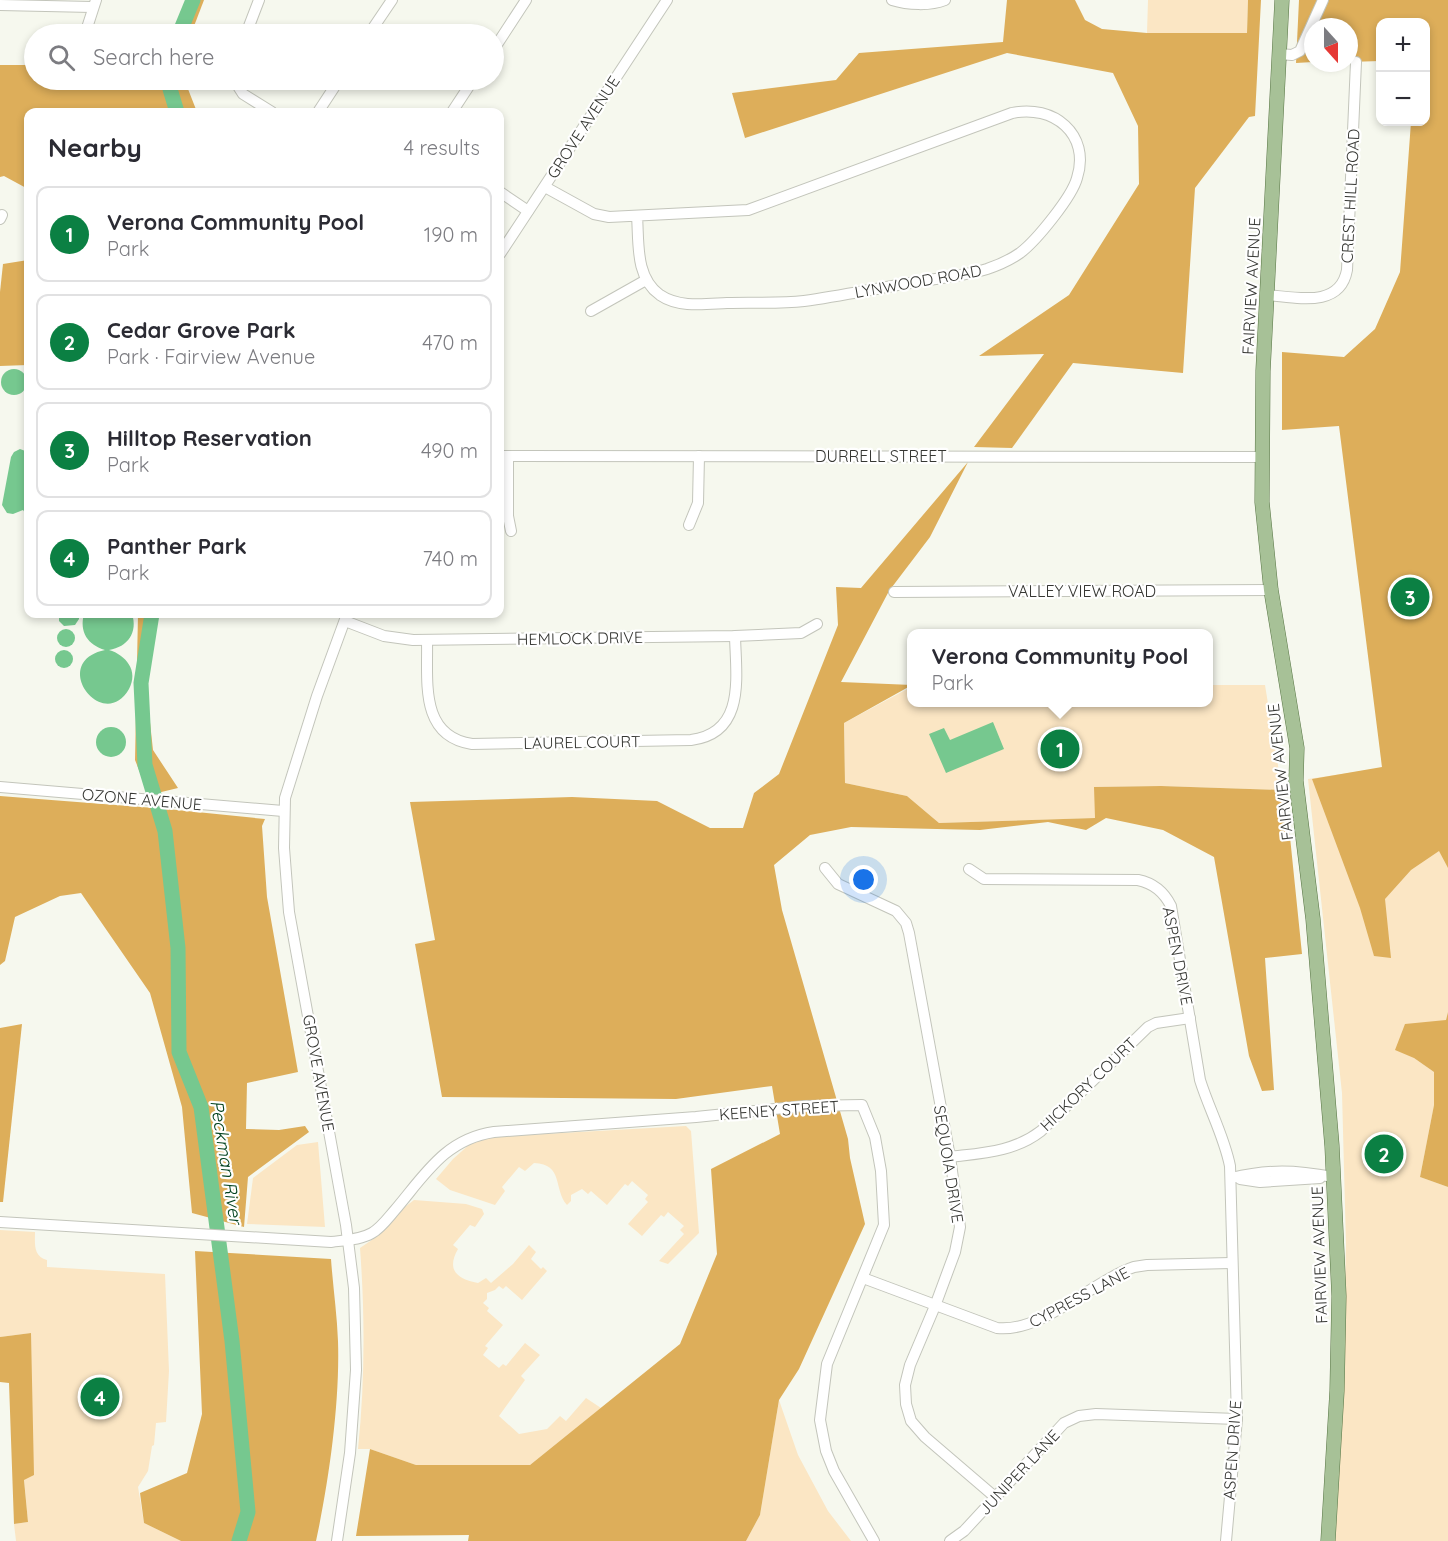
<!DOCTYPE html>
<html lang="en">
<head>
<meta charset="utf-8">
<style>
	body { margin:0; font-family:Quicksand,sans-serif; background:#f2f2f3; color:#2b2b33 }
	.controls { position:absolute; right:18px; top:18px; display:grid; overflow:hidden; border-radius:12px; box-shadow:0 3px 9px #0003 }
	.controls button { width:54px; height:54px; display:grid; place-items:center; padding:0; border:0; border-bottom:2px solid #e1e1e2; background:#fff; color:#2b2b33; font:30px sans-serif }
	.compass { position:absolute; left:1304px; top:18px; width:54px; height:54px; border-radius:50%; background:#fff; box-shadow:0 3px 9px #0003; rotate:159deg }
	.you { position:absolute; left:864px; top:880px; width:21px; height:21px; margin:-15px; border:4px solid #fff; border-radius:50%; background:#1a73e8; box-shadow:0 0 0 9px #1a73e833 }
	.badge { display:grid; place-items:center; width:39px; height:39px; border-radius:50%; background:#0b8043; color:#fff; font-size:20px; font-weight:700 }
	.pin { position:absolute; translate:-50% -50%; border:3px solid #fff; box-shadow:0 2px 6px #0006 }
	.popup { position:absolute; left:907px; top:629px; width:306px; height:78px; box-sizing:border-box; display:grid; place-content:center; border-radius:12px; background:#fff; filter:drop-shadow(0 2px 4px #0005); font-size:20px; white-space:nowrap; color:#7c7c81 }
	.popup b { font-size:22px; color:#2b2b33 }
	.popup::after { content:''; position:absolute; left:50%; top:100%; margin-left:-12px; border:12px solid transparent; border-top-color:#fff }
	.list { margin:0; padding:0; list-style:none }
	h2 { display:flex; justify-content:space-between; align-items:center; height:78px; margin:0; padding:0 24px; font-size:26px }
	h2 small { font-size:20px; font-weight:400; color:#7c7c81 }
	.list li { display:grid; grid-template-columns:39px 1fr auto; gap:18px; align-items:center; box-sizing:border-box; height:96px; margin:0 12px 12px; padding:0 12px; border:2px solid #e1e1e2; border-radius:12px }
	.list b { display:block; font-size:22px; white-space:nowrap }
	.list p { margin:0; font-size:20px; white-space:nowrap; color:#7c7c81 }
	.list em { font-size:20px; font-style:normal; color:#7c7c81 }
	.icon { flex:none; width:33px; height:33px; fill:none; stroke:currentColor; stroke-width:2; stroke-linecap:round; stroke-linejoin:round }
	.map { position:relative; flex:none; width:1448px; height:1541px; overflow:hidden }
	.search { position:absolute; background:#fff; box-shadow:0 3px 9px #0003; left:24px; top:24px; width:480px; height:66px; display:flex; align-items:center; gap:15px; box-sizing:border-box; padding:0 21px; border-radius:33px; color:#7c7c81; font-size:22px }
	.panel { position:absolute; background:#fff; box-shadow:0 3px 9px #0003; left:24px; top:108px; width:480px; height:510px; border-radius:12px }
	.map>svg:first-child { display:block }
	.green { fill:#fbe6c4 }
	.forest { fill:#ddae5a }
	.water { fill:#76c88f }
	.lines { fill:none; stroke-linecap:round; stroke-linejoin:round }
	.river { stroke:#76c88f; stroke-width:15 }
	.minor-casing { stroke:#c3c5bb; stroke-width:12 }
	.major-casing { stroke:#597646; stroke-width:15 }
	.minor { stroke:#fff; stroke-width:10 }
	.major { stroke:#a7c197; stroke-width:14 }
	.labels { text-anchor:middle; stroke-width:4.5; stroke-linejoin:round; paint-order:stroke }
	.street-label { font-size:16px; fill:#363733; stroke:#fff }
	.water-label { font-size:18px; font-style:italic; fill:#00411d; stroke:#fff }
</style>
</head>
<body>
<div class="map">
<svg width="1448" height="1541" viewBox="0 0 1448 1541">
	<rect width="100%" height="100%" fill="#f6f8ee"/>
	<g class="green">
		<polygon points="1148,0 1248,0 1247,33 1147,33"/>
		<polygon points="1448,247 1448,1012 1446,1020 1414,1058 1434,1072 1434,1105 1420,1177 1448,1187 1448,1541 1335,1541 1342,1419 1346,1245 1342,1093 1308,779 1382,768 1347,417 1425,345"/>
		<polygon points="1209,685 1265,685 1282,790 1161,786 1095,787 1095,818 939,823 907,796 845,783 844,723 911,687 912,702 1208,702"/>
		<path d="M686,1126L691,1131L699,1233L668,1264L659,1261L684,1234L680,1230L684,1226L668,1212L664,1217L661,1215L642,1236L628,1224L648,1202L645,1199L648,1195L632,1181L628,1186L625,1184L607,1205L591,1191L588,1194L582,1189L571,1195V1201L567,1205C553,1189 564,1164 534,1163L525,1171L519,1167L502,1187L505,1191L495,1205L450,1190L436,1179L453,1159L471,1143L489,1137Z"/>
		<polygon points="318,1142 325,1227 247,1224 253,1178 297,1145"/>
		<path d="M414,1200L466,1204L482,1209L484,1214L475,1227L470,1225L453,1245L458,1249C446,1270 457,1279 478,1283L486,1278L491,1283L513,1264L529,1245L536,1252L531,1259L541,1269L543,1267L547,1271L522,1300L506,1286L503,1289L499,1286L495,1290L487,1293V1299L483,1303L489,1308L487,1311L503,1325L485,1346L488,1348L483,1355L499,1368L503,1364L506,1366L525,1343L540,1355L521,1376L525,1380L499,1416L519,1434L547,1429L560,1416L566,1421L586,1398L601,1408L530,1465H416L370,1449H358C365,1382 365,1315 360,1248L379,1235L401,1210Z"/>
		<path d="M0,1230L35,1232C35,1244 33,1256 47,1260V1267L165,1274L169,1371L166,1422L156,1423L154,1445L152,1446L148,1471L138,1487L144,1523L181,1541H16L14,1524L28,1522L24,1479L31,1333L0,1337Z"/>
		<polygon points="779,1400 798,1455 828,1511 851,1541 746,1541 760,1515"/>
	</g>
	<g class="forest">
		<polygon points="188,0 204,0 191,34 173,34"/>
		<polygon points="1007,0 1075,0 1085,20 1102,29 1147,33 1247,33 1248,0 1261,0 1255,116 1249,117 1195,188 1183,373 1073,363 1012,448 974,447 1044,354 979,356 1069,295 1139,184 1138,126 1113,73 1007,53 745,138 732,93 836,80 859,53 1003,42"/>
		<polygon points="1299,0 1448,0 1448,868 1439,851 1411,870 1385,899 1391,958 1374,956 1360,908 1312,779 1382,767 1339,426 1282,430 1282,352 1344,357 1375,329 1400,272 1411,122 1426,122 1426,22 1380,22 1380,61 1349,62 1349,27 1313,27 1313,62 1296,63"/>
		<polygon points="0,65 34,65 34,80 187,80 188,89 197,112 28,112 28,189 4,176 0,177"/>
		<polygon points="28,260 28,365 0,366 0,292 3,264"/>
		<polygon points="968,462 930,537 889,591 841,682 912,685 844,723 845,783 907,796 939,823 1095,818 1094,787 1161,786 1282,790 1290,837 1302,954 1265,958 1274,1090 1262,1091 1249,1056 1214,857 1163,830 1106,818 1086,830 1048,822 980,830 851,827 810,835 774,865 782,910 848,1139 850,1158 865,1224 799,1369 779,1400 760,1515 746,1541 468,1541 469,1535 356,1536 370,1449 416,1465 530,1465 680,1344 717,1254 711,1169 780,1134 772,1086 676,1099 442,1097 415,944 435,940 410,802 572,797 657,801 710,828 743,828 754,793 779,774 838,625 836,587 861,588"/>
		<polygon points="138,614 158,614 146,686 153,750 178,788 149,795 135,760"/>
		<polygon points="0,796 167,809 265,819 262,826 267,897 298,1072 247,1083 246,1129 279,1130 305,1126 309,1132 248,1177 244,1227 192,1213 182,1107 150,993 81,893 60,896 15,917 5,961 0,965"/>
		<polygon points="1448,1012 1448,1187 1420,1177 1434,1105 1434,1072 1414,1058 1395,1050 1405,1024 1446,1020"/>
		<polygon points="22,1024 3,1202 0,1202 0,1028"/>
		<path d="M195,1251L331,1259C333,1287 337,1314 338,1341C340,1403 329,1481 316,1541H181L144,1523L140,1493L187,1473L202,1414Z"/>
		<polygon points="31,1333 34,1475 24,1480 28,1522 14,1524 9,1383 0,1382 0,1337"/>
	</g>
	<g class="water">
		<circle cx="14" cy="382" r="13"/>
		<polygon points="20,449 28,452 28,517 23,510 13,514 7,513 2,505 11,457 14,452"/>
		<polygon points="59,614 79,614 79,619 75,625 64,626 59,621"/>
		<path d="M84,614H132C138,632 128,647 109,650C126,655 139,671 129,689C103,734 48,662 105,650C88,645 79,632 84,614Z"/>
		<circle cx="66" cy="638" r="9"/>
		<circle cx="64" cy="659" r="9"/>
		<polygon points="993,722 1004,749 946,773 929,734 944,728 950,740"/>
		<circle cx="111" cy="742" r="15"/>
	</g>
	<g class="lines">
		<g class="river">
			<polyline points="179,34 193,0"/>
			<polyline points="170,80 170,89 177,112"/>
			<polyline points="152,614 141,683 145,765 165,831 178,948 179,1052 201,1107 232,1341 248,1512 239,1541"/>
		</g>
		<g class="minor-casing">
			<g id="minor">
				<path d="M892,0C908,5 930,6 945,0"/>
				<polyline points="0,5 92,7"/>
				<polyline points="85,34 96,0"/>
				<polyline points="246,34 259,0"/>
				<polyline points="369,34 392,0"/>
				<polyline points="494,49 526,0"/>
				<polyline points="1279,54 1292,55 1300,51 1323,0"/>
				<polyline points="234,80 243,94 272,112"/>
				<polyline points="318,112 339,80"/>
				<polyline points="452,112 473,80"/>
				<path d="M545,187L594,214L609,217L748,210L1012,113C1053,104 1091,134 1077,178C1072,197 1036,241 1020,253C1010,260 999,265 987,269C964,276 939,278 916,282C878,288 841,296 804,301C779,304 752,302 727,303C705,304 679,308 660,295C635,277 639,243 637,216"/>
				<polyline points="500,192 528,211"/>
				<polyline points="0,219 2,215"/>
				<polyline points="500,254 667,0"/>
				<path d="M1267,295C1295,297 1340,309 1347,270L1356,62"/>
				<polyline points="591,311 646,280"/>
				<polyline points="500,456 1262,457"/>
				<polyline points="508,456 508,516 511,531"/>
				<polyline points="689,525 698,503 699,456"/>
				<polyline points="894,592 1271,590"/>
				<polyline points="345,621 384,636 413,640 735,636 801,633 817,624"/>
				<path d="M427,640C428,681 419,736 472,744L691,740C746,733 736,677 735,636"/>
				<polyline points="0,787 283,811"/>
				<polyline points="825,868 838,884 896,911 906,923 909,933 950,1157 960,1227 955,1252 935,1306 910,1365 905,1385 906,1404 911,1421 925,1437 995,1497"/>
				<path d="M969,869L984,879L1138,880C1153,883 1164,892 1171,906L1200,1080C1209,1109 1224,1136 1230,1166L1237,1419L1226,1541"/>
				<path d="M950,1157C982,1153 1014,1152 1041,1131L1148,1027L1156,1023L1190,1018"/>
				<path d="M1231,1178C1269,1169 1295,1170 1333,1177"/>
				<polyline points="1240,1179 1260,1182 1320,1178"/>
				<path d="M0,1222L331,1242C345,1240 360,1240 372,1233C381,1228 388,1218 395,1210C424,1176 445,1139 494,1132L696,1117L804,1106L862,1105L875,1137L881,1171L884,1225L827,1364L820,1420L826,1451L834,1471L874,1541"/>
				<path d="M863,1278L997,1328C1042,1333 1091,1282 1134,1267L1147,1265L1231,1263"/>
				<polyline points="337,1541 350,1453 356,1370 354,1288 346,1225 289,912 284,848 285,798 317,696 347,614"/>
				<polyline points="950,1541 964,1531 1064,1423 1079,1416 1096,1414 1237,1419"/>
			</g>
		</g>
		<g class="major-casing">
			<polyline id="major" points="1282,0 1263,371 1262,502 1271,590 1297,748 1296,781 1313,919 1332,1146 1339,1296 1337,1391 1328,1541"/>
		</g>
		<use href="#minor" class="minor"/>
		<use href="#major" class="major"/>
	</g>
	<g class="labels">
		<g class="street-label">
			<text transform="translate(583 127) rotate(-57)" y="6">GROVE AVENUE</text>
			<text transform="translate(1350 196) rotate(-87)" y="6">CREST HILL ROAD</text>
			<text transform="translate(918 281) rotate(-10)" y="6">LYNWOOD ROAD</text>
			<text transform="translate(1251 286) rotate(-87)" y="6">FAIRVIEW AVENUE</text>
			<text x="881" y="462">DURRELL STREET</text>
			<text x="1082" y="597">VALLEY VIEW ROAD</text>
			<text transform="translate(580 638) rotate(-1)" y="6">HEMLOCK DRIVE</text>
			<text transform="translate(582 742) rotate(-1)" y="6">LAUREL COURT</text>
			<text transform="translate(1280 772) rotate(-96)" y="6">FAIRVIEW AVENUE</text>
			<text transform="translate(142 799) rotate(5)" y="6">OZONE AVENUE</text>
			<text transform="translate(1178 956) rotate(79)" y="6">ASPEN DRIVE</text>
			<text transform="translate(319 1073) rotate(80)" y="6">GROVE AVENUE</text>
			<text transform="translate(1088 1084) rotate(-44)" y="6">HICKORY COURT</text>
			<text transform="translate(779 1110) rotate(-4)" y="6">KEENEY STREET</text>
			<text transform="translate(949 1164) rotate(81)" y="6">SEQUOIA DRIVE</text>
			<text transform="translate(1319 1255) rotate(-92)" y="6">FAIRVIEW AVENUE</text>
			<text transform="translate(1079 1297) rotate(-28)" y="6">CYPRESS LANE</text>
			<text transform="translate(1232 1450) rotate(-86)" y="6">ASPEN DRIVE</text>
			<text transform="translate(1019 1472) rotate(-47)" y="6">JUNIPER LANE</text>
		</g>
		<g class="water-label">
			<text transform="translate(226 1162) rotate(81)" y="6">Peckman River</text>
		</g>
	</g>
</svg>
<div class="controls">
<button>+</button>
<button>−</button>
</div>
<svg class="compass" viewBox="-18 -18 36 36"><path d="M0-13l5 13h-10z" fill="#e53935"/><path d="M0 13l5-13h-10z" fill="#7c7c81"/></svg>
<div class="you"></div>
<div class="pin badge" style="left:1060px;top:749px">1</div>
<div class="popup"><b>Verona Community Pool</b>Park</div>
<div class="pin badge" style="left:1384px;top:1154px">2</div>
<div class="pin badge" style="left:1410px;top:597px">3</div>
<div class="pin badge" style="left:100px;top:1397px">4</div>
<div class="search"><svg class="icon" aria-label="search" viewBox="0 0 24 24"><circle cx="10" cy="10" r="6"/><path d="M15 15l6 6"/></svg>Search here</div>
<section class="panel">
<h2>Nearby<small>4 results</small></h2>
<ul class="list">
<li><span class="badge">1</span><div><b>Verona Community Pool</b><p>Park</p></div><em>190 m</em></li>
<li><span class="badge">2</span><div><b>Cedar Grove Park</b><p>Park · Fairview Avenue</p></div><em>470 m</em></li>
<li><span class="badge">3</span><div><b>Hilltop Reservation</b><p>Park</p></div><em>490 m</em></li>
<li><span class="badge">4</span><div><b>Panther Park</b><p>Park</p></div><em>740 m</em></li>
</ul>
</section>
</div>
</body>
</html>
